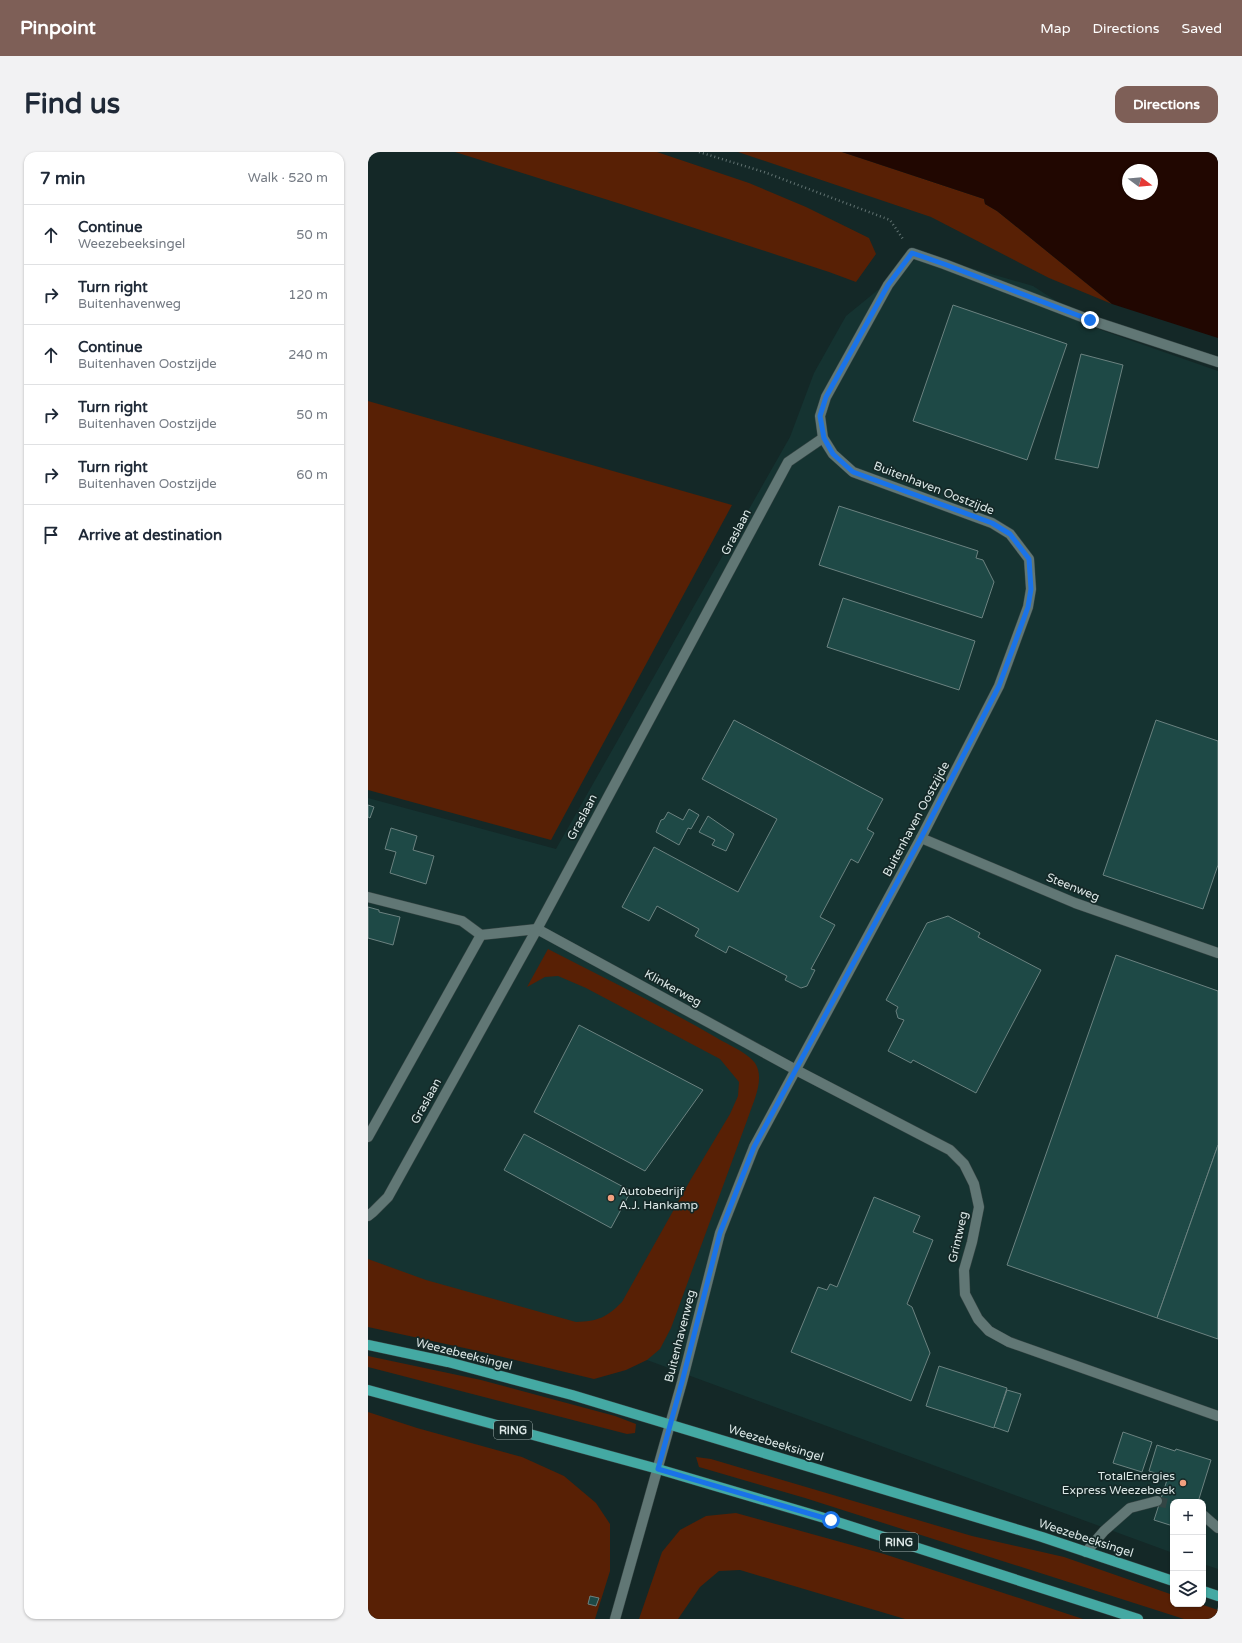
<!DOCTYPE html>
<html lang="en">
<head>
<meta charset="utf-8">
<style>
	body { margin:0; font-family:"Varela Round",sans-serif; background:#f2f2f3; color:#1f2937 }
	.controls { position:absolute; right:12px; bottom:12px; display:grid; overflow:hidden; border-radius:8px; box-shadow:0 1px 3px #0004 }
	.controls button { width:36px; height:36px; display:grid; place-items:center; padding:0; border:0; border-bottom:1px solid #e0e1e3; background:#fff; color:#1f2937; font:20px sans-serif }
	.compass { position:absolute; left:754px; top:12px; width:36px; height:36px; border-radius:50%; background:#fff; box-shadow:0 1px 3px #0004; rotate:106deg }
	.stop { position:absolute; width:12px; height:12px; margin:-9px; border:3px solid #1a73e8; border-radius:50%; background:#fff }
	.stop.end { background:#1a73e8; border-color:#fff; box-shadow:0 1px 4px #0008 }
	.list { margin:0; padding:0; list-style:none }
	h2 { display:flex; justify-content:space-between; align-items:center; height:52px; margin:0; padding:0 16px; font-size:17px }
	h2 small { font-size:13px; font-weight:400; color:#747a83 }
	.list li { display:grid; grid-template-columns:26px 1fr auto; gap:12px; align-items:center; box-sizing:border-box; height:60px; padding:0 16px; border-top:1px solid #e0e1e3 }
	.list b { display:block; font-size:15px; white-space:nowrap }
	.list p { margin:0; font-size:13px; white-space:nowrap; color:#747a83 }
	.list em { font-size:13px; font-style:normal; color:#747a83 }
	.icon { flex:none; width:22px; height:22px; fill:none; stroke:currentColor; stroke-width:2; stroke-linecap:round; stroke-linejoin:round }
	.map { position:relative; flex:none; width:850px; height:1467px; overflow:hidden; border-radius:12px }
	header { display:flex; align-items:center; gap:24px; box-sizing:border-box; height:56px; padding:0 20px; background:#7e5f57; color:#fff }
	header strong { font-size:19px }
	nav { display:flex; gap:22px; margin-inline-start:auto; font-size:14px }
	.intro { display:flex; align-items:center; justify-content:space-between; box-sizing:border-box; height:96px; padding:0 24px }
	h1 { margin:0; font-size:28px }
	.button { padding:10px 18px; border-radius:12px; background:#7e5f57; color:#fff; font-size:14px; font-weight:700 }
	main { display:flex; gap:24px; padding:0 24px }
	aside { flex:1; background:#fff; border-radius:12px; box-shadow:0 1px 3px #0004 }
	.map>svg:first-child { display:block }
	.built { fill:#153331 }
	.green { fill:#582005 }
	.water { fill:#210701; fill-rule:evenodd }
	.building { fill:#1e4946; stroke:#6b8280 }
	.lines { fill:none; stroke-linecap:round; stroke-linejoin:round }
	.minor-tunnel { stroke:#324544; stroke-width:10; stroke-dasharray:10 5; stroke-linecap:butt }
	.minor-casing { stroke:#354443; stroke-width:11 }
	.major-casing { stroke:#354443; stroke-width:11 }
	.path { stroke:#627372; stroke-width:2.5; stroke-dasharray:1 3; stroke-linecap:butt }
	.minor { stroke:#617775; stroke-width:10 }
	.major { stroke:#44a9a3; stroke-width:10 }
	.route { stroke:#1a73e8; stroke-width:5 }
	.poi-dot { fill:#f2a07f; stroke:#142827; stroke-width:1.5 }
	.labels { text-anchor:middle; stroke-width:3.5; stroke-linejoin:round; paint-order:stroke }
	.shield { fill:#142827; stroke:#9faead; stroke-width:1 }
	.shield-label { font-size:11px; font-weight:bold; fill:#dbe7e6 }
	.street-label { font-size:12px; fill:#dbe7e6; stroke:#142827 }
	.poi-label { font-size:12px; fill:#dbe7e6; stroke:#142827; text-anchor:start }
</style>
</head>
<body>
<header>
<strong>Pinpoint</strong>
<nav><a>Map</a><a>Directions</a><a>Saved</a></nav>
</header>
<div class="intro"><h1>Find us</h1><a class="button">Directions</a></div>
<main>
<aside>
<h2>7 min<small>Walk · 520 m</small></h2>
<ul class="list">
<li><svg class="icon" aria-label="ahead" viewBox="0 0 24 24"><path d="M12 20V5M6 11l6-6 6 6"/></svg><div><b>Continue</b><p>Weezebeeksingel</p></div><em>50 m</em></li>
<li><svg class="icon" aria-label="right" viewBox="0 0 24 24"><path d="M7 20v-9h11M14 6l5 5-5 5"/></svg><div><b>Turn right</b><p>Buitenhavenweg</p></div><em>120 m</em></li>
<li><svg class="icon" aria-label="ahead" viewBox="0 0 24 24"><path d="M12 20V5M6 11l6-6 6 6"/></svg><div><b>Continue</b><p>Buitenhaven Oostzijde</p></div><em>240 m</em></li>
<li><svg class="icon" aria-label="right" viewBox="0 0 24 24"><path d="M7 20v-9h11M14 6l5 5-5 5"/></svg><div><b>Turn right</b><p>Buitenhaven Oostzijde</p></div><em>50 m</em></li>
<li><svg class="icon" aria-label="right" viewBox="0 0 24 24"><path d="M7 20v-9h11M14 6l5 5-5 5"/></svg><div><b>Turn right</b><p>Buitenhaven Oostzijde</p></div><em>60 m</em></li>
<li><svg class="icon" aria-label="arrive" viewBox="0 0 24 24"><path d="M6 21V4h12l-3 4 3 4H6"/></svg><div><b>Arrive at destination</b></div></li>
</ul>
</aside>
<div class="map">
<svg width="850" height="1467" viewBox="0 0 850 1467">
	<rect width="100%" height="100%" fill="#142827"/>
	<polygon class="built" points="554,102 665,134 733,178 850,219 850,1417 835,1412 835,1350 805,1350 805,1401 279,1208 0,1121 0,646 188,697 422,285 446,221 478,164"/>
	<g class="green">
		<polygon points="87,0 289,0 381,31 438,55 501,86 508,102 488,130 461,120 256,53"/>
		<polygon points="370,0 474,0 616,47 617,52 629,59 744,152 681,126 563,65"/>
		<polygon points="0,249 364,353 183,688 0,638"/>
		<path d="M180,797C236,826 294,854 349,886C359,892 380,901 387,911C397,926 386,948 381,963L303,1176L292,1197L279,1208L258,1218L226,1227L110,1199L0,1175V1107L58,1128L208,1170C230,1169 238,1166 254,1150L323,1027L362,962L370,944L371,930L352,907L218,836L190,824L177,825L159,835Z"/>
		<polygon points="0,1204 113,1228 247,1264 268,1272 267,1281 259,1282 0,1215"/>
		<polygon points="0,1260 49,1276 154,1305 196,1324 228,1351 242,1372 242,1419 227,1467 0,1467"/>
		<polygon points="328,1305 343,1307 604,1384 696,1405 805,1443 805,1452 832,1452 850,1458 850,1467 816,1467 437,1346 331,1315"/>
		<polygon points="368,1361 516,1402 715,1467 537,1467 372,1418 351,1419 332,1435 310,1467 271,1467 294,1400 312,1378 338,1364"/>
	</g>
	<path class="water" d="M474,0H850V186L744,152L629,59L617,52L616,47ZM760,18H784V42H760Z"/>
	<g class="building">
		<polygon points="585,153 699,192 659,308 545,269"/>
		<polygon points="713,202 755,213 730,316 687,307"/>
		<polygon points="471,354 610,399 608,406 615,408 626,430 614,466 451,413"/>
		<polygon points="475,446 607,489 591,538 459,495"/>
		<polygon points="366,568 515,647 499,677 506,681 490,711 483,707 452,765 467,773 443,817 447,818 439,834 433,836 417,828 419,824 361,794 358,801 327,784 331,777 289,754 281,769 254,755 286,695 370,740 409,667 334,627"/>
		<polygon points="788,568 850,589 850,713 835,757 735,723"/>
		<polygon points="0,653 6,655 2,666 0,665"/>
		<polygon points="321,657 331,663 323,677 320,676 311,693 288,680 293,668 296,667 300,660 315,668"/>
		<polygon points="340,664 366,682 358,699 344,693 347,688 331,680"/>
		<polygon points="23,676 49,684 45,698 66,704 58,732 22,721 28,700 17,697"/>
		<polygon points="0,755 11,758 11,760 32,765 25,793 0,786"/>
		<polygon points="580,764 612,781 610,785 673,818 608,941 545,908 543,911 520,899 536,868 530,866 528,859 530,855 518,848 559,771"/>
		<polygon points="748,803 850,839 850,993 789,1166 639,1113"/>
		<polygon points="211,873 335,938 277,1019 166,960"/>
		<polygon points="156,982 263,1039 243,1076 136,1018"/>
		<polygon points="850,993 850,1187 789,1166"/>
		<polygon points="506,1045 552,1064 545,1080 565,1088 539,1152 544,1155 562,1201 543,1249 423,1200 450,1135 459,1138 462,1132 469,1135"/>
		<polygon points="571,1214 639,1236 626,1276 558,1254"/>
		<polygon points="639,1238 653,1242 640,1280 626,1275"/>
		<polygon points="755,1280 784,1290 774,1320 745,1311"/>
		<polygon points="789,1293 807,1299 808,1297 843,1308 830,1350 805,1350 805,1374 786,1368 800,1325 781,1319"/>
		<polygon points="222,1444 231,1446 228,1454 220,1452"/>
	</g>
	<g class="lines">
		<polyline class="minor-tunnel" points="789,1349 805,1353"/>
		<g class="minor-casing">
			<g id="minor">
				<polyline points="553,686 707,751 850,801"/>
				<polyline points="0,745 94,769 113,783"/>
				<polyline points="169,777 428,918 582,998 596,1012 606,1032 611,1055 604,1090 596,1118 597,1142 610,1167 621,1179 641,1190 850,1264"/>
				<polyline points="0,985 113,783 169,777"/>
				<polyline points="0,1064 5,1060 20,1045 169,777 420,310 455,286"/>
				<polyline points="835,1363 850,1376"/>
				<polyline points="718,1400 736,1379 762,1356 789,1349"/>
				<polyline points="247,1467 314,1230 352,1081 386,995 553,686 631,534 660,455 663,437 661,407 642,382 624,371 485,320 465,302 455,286 452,264 458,245 520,133 544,101 576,112 722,168 850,210"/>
			</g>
		</g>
		<g class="major-casing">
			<g id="major">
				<polyline points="0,1193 80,1210 204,1243 674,1385 805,1429"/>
				<polyline points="0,1238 290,1317 463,1368 770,1467"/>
				<polyline points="835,1439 850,1444"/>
			</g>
		</g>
		<polyline class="path" points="331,0 396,20 522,68 535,87"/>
		<use href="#minor" class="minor"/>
		<use href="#major" class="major"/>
	</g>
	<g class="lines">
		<polyline class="route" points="463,1368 290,1317 314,1230 352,1081 386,995 553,686 631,534 660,455 663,437 661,407 642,382 624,371 485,320 465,302 456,286 452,264 458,245 520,133 544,101 576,112 722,168"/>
	</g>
	<g class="poi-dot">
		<circle cx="243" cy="1046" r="4"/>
		<circle cx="815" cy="1331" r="4"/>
	</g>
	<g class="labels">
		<g class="shield">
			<rect x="126" y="1269" width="38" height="18" rx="3"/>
			<rect x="512" y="1381" width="38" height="18" rx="3"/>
		</g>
		<g class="shield-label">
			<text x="145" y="1282">RING</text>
			<text x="531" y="1394">RING</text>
		</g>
		<g class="street-label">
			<text transform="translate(566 336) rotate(21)" y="4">Buitenhaven Oostzijde</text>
			<text transform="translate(368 380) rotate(-62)" y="4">Graslaan</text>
			<text transform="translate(214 665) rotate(-62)" y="4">Graslaan</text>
			<text transform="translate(548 667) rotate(-62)" y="4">Buitenhaven Oostzijde</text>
			<text transform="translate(705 735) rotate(22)" y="4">Steenweg</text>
			<text transform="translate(305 836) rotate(29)" y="4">Klinkerweg</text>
			<text transform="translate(58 949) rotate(-61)" y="4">Graslaan</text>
			<text transform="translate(590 1085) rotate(-77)" y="4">Grintweg</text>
			<text transform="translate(312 1184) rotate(-76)" y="4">Buitenhavenweg</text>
			<text transform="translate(96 1202) rotate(14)" y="4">Weezebeeksingel</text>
			<text transform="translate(408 1291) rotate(17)" y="4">Weezebeeksingel</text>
			<text transform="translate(718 1386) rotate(18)" y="4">Weezebeeksingel</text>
		</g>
		<g class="poi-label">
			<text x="251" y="1043">Autobedrijf<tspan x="251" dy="14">A.J. Hankamp</tspan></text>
			<text x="807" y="1328" text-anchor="end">TotalEnergies<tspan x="807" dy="14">Express Weezebeek</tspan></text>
		</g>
	</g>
</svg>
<div class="controls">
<button>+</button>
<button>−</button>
<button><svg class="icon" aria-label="layers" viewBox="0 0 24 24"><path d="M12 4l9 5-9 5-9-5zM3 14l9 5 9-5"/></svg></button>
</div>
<svg class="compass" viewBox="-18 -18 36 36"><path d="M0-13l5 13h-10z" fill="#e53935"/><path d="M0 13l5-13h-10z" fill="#747a83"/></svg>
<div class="stop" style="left:463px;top:1368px"></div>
<div class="stop end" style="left:722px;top:168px"></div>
</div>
</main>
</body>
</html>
